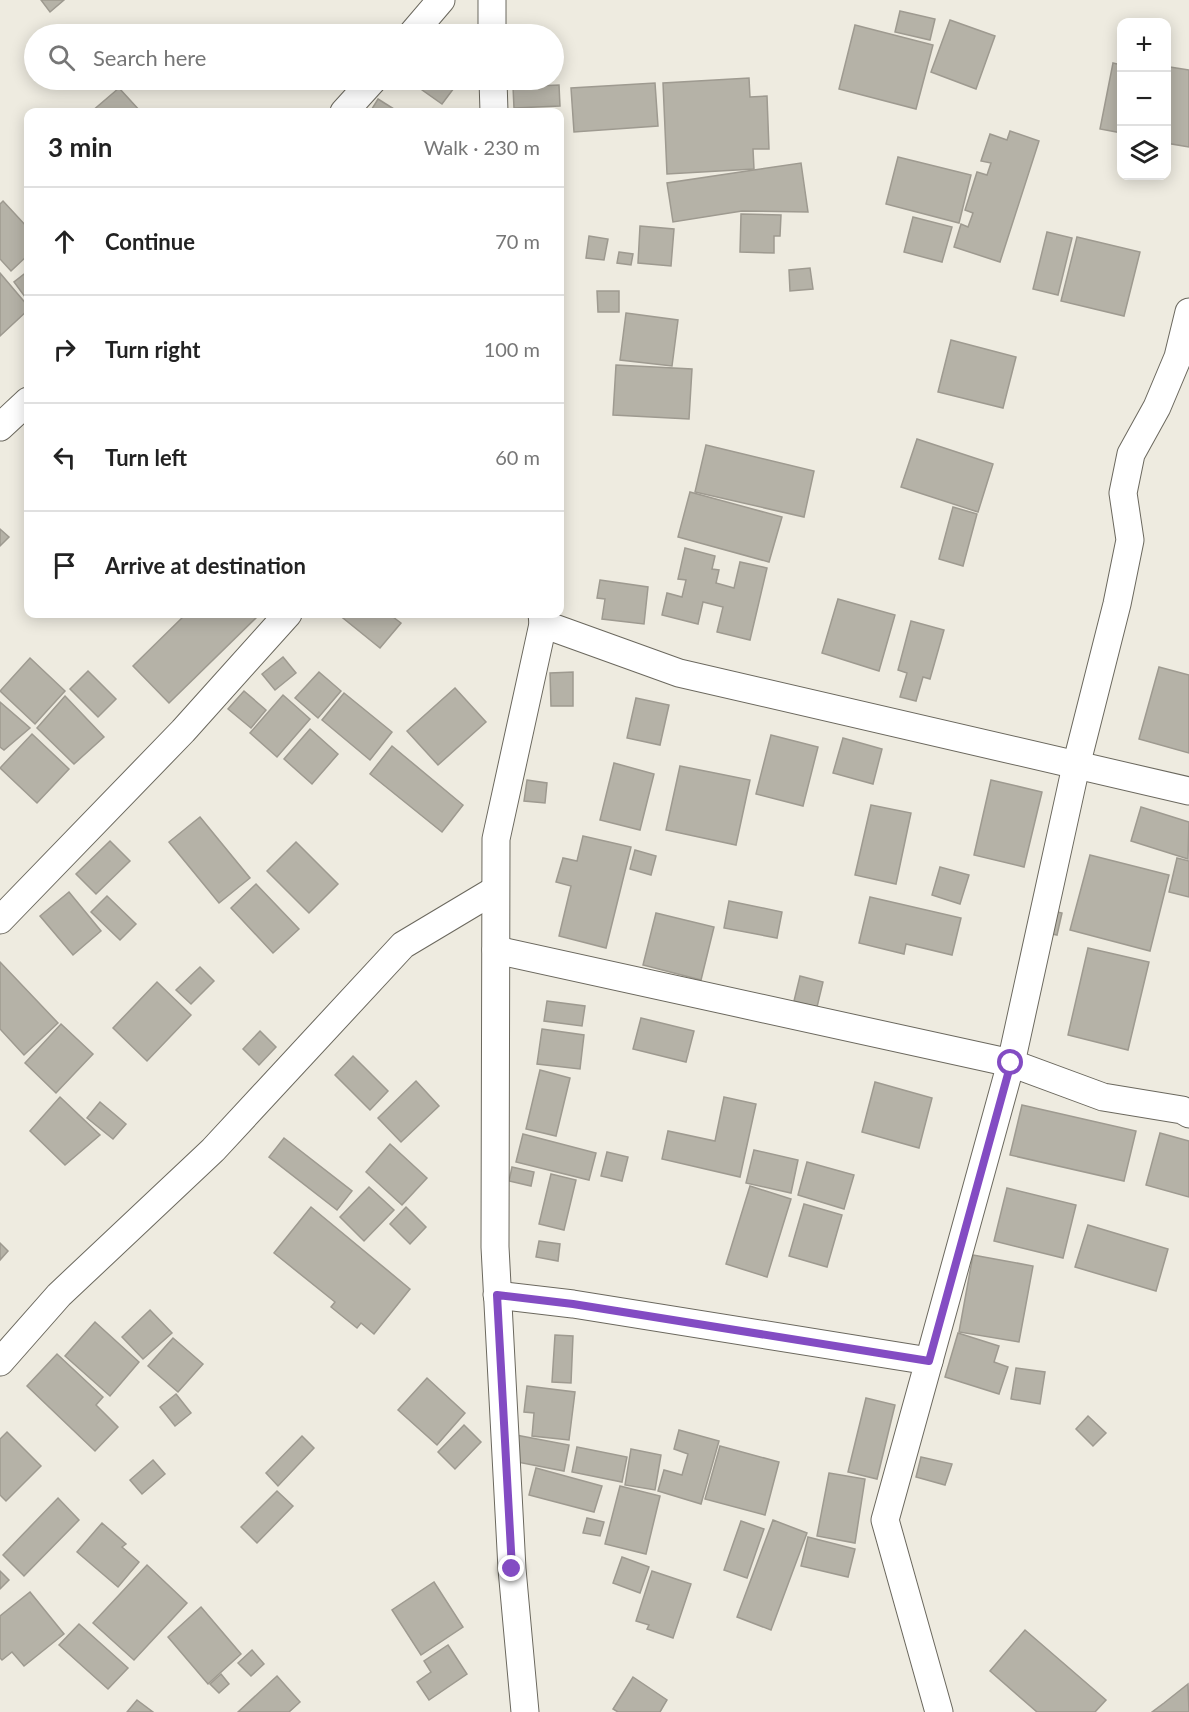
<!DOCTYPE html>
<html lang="en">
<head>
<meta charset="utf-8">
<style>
	body { margin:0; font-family:Lato,sans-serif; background:#f2f2f2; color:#222 }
	.controls { position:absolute; right:18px; top:18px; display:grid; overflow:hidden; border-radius:12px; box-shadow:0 3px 15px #0003 }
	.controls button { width:54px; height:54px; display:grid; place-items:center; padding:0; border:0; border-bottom:2px solid #e0e0e0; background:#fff; color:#222; font:30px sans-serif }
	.stop { position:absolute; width:18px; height:18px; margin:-14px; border:4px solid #834cc3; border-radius:50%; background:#fff }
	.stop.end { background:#834cc3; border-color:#fff; box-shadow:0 2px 6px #0008 }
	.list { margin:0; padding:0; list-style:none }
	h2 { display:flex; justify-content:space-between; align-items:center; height:78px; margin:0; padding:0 24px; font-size:26px }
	h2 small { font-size:20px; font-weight:400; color:#767676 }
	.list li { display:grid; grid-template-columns:39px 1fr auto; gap:18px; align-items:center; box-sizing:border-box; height:108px; padding:0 24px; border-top:2px solid #e0e0e0 }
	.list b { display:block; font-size:22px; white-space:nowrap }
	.list em { font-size:20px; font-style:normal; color:#767676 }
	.icon { flex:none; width:33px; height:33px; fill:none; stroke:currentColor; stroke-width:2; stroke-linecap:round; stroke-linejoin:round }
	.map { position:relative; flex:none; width:1189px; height:1712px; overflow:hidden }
	.search { position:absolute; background:#fff; box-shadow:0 3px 15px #0003; left:24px; top:24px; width:540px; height:66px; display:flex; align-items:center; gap:15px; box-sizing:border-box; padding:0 21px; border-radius:33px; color:#767676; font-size:22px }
	.panel { position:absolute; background:#fff; box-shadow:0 3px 15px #0003; left:24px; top:108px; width:540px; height:510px; border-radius:12px }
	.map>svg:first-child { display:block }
	.building { fill:#b5b2a7; stroke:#9e9a90; stroke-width:1.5 }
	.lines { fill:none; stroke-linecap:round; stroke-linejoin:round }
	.street-casing { stroke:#6b685e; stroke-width:29 }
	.street { stroke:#fff; stroke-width:27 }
	.route { stroke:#834cc3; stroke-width:8 }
</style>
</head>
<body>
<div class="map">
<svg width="1189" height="1712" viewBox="0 0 1189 1712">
	<rect width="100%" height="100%" fill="#eeebe0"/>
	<g class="building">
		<polygon points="41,0 64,0 50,12"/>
		<polygon points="900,11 935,19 930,40 895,32"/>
		<polygon points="950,20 995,36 976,89 931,72"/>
		<polygon points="855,25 933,45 916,109 839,89"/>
		<polygon points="1113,63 1122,65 1122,133 1100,129"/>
		<polygon points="1170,67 1189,70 1189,147 1166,143 1166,74 1169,75"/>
		<polygon points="749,78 750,97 767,96 769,149 753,149 754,169 667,174 663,83"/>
		<polygon points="408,80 460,80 442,104"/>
		<polygon points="655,83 658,126 574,132 571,88"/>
		<polygon points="559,85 560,106 514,108 513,87"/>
		<polygon points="119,88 141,112 91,112"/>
		<polygon points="378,99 394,109 392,112 370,112"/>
		<polygon points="1010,131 1039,141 1000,262 954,247 961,224 968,227 973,213 965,210 977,172 987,175 991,163 981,161 990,134 1007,140"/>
		<polygon points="898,157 971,175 959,223 886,204"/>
		<polygon points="801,163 808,212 742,211 673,222 667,183"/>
		<polygon points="3,201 28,228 28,255 11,271 0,259 0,204"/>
		<polygon points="741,214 781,215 780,236 774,236 774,253 740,252"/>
		<polygon points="913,217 952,227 942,262 904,252"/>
		<polygon points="640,226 674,229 671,266 638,263"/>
		<polygon points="1047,232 1072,238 1058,295 1033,289"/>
		<polygon points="589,236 608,239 604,260 586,258"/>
		<polygon points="1077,237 1140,252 1124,316 1061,301"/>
		<polygon points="619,252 633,254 631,265 617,263"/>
		<polygon points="810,268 813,289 790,291 789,270"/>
		<polygon points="28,271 28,301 14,282"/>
		<polygon points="0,273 28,306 28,310 0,336"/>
		<polygon points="597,291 619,291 619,312 598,312"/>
		<polygon points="626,313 678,320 672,366 620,360"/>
		<polygon points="951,340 1016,357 1003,408 938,392"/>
		<polygon points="616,365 692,369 689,419 613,415"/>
		<polygon points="917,439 993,464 978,512 901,487"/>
		<polygon points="706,445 814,471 804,517 695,492"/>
		<polygon points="690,492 782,517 769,562 678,537"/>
		<polygon points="953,507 977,514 963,566 939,559"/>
		<polygon points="0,529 9,537 0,546"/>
		<polygon points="685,548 715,556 712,569 719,570 716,583 734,588 740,562 767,568 750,640 717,632 723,607 703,602 698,624 662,615 667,593 682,597 686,580 678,579"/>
		<polygon points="600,580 648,587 644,624 602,619 605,599 597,598"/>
		<polygon points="838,599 895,615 879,671 822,653"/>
		<polygon points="186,614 260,614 169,703 133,666"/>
		<polygon points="338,614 389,614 401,623 380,648"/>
		<polygon points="911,621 944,630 930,679 923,677 916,701 900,697 907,673 898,670"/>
		<polygon points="283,657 296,673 275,690 262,674"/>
		<polygon points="30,658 65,691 35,724 0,691"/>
		<polygon points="1159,667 1189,675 1189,753 1139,739"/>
		<polygon points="88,671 116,699 98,717 70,689"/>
		<polygon points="319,672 341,691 318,718 295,698"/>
		<polygon points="573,672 573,706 551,706 550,673"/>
		<polygon points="455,688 486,722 438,765 407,731"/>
		<polygon points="244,691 266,710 251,728 228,709"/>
		<polygon points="344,693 392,732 370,760 322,720"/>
		<polygon points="283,695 310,719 277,757 250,733"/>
		<polygon points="65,696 104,737 74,764 37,728"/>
		<polygon points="636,698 669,705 660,745 627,738"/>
		<polygon points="0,702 30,728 4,750 0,747"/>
		<polygon points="310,729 338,754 312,784 284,759"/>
		<polygon points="32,734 69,769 37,803 0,768"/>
		<polygon points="771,735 818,747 803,806 756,794"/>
		<polygon points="843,738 882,749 873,784 833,773"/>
		<polygon points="392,746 463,805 442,832 370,774"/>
		<polygon points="614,763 654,774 640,830 600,820"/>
		<polygon points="680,766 750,780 736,845 666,830"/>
		<polygon points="527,780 547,783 545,803 524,801"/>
		<polygon points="991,780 1042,792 1024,867 974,855"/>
		<polygon points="871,805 911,813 896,884 855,875"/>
		<polygon points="1141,807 1189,822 1188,859 1131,841"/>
		<polygon points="200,817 250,878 219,903 169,842"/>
		<polygon points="583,836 631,847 606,948 559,936 571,886 556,882 563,858 577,861"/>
		<polygon points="110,841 130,861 96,894 76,874"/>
		<polygon points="296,842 338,884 309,913 267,871"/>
		<polygon points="635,850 656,856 651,875 630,869"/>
		<polygon points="1090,855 1169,875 1150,951 1070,930"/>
		<polygon points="1177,858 1189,861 1189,897 1169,892"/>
		<polygon points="940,867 969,875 960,904 932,895"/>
		<polygon points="256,884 299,929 273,953 231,908"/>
		<polygon points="69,892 101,931 73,955 40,916"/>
		<polygon points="107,896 136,924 120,940 91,912"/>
		<polygon points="870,897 961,918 952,955 906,944 904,954 859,943"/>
		<polygon points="729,901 782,912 777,938 724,928"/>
		<polygon points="1049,910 1062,913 1057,935 1043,932"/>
		<polygon points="656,913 714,927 701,980 643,965"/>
		<polygon points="1088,948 1149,962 1128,1050 1068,1035"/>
		<polygon points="0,962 58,1023 24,1055 0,1029"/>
		<polygon points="200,967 214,981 191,1004 176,990"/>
		<polygon points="800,976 823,982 817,1007 794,1001"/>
		<polygon points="157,982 191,1015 147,1061 113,1028"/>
		<polygon points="547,1001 585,1006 582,1026 544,1021"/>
		<polygon points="641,1018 694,1031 686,1062 633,1049"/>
		<polygon points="61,1024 93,1054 56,1093 25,1063"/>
		<polygon points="542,1029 584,1035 580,1069 537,1064"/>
		<polygon points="260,1031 276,1047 259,1065 243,1049"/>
		<polygon points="353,1056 388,1091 370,1110 335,1075"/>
		<polygon points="540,1070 570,1078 556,1136 526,1129"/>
		<polygon points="416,1081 439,1106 401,1142 378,1118"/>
		<polygon points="875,1082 932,1098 919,1148 862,1132"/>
		<polygon points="60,1097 100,1135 65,1165 30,1131"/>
		<polygon points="724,1097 756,1104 740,1177 662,1159 668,1131 715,1141"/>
		<polygon points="100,1102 126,1124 113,1139 87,1118"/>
		<polygon points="1022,1105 1136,1131 1124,1181 1010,1155"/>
		<polygon points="1160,1133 1189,1141 1189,1197 1146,1185"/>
		<polygon points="523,1134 596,1153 589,1180 516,1162"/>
		<polygon points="284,1138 352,1191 337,1210 269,1157"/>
		<polygon points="390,1144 427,1178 402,1205 366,1172"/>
		<polygon points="754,1150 798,1160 791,1193 746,1183"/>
		<polygon points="607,1152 628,1157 622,1181 601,1176"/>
		<polygon points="807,1162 854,1175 844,1209 798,1195"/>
		<polygon points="512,1167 534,1172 531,1186 509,1181"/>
		<polygon points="551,1174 576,1180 564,1230 539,1224"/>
		<polygon points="750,1186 791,1199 767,1277 726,1264"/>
		<polygon points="369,1187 394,1210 364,1241 340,1217"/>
		<polygon points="1007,1188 1076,1205 1063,1258 994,1241"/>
		<polygon points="804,1204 842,1215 827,1267 789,1256"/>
		<polygon points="311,1207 410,1289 374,1334 361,1323 357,1328 331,1307 335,1302 274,1253"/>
		<polygon points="406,1207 426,1227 410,1244 390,1224"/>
		<polygon points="1088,1225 1168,1249 1156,1291 1075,1267"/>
		<polygon points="539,1241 560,1244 558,1261 536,1257"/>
		<polygon points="0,1243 8,1251 0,1260"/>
		<polygon points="973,1255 1033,1266 1019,1342 959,1332"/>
		<polygon points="150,1310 172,1333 143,1359 122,1337"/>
		<polygon points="95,1322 139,1362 110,1396 65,1356"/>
		<polygon points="958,1333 999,1346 994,1362 1008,1367 999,1394 945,1377"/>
		<polygon points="555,1335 573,1336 571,1383 552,1382"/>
		<polygon points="173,1338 203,1364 178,1392 148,1366"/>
		<polygon points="57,1354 103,1397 96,1405 118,1427 95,1451 27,1386"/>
		<polygon points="1016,1368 1045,1372 1040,1404 1011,1399"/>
		<polygon points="427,1378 465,1413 437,1445 398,1410"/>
		<polygon points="527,1386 575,1392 569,1440 532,1436 534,1413 524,1412"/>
		<polygon points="176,1394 191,1413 175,1426 160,1407"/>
		<polygon points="866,1398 895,1405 877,1479 848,1472"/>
		<polygon points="1088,1416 1106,1433 1093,1446 1076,1429"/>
		<polygon points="464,1425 481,1442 455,1469 438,1452"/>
		<polygon points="679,1430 719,1441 701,1504 658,1491 664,1470 682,1475 688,1454 674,1449"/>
		<polygon points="7,1432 41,1466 6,1501 0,1495 0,1439"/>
		<polygon points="516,1435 569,1445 564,1471 512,1461"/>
		<polygon points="302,1436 314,1448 278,1486 266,1473"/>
		<polygon points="720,1446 779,1462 765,1515 705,1499"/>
		<polygon points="577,1447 627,1457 622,1482 572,1472"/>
		<polygon points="631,1449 661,1455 655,1490 625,1485"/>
		<polygon points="921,1457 952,1464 945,1485 916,1477"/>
		<polygon points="153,1460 165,1474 142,1494 130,1480"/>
		<polygon points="536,1468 602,1486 594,1512 529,1495"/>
		<polygon points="829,1473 865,1479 855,1543 817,1536"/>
		<polygon points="620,1486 660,1496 646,1554 605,1544"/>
		<polygon points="277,1491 293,1506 257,1543 241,1527"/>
		<polygon points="58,1498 79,1520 24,1576 3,1555"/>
		<polygon points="587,1518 604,1522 600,1536 583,1533"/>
		<polygon points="773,1520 807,1533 771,1630 737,1617"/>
		<polygon points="741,1521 764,1529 747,1578 724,1570"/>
		<polygon points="102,1523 126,1544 122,1547 139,1562 118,1587 77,1552"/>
		<polygon points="808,1537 855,1549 848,1577 801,1566"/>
		<polygon points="622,1557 649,1567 640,1593 613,1583"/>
		<polygon points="147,1565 187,1603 134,1660 93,1623"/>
		<polygon points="0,1571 9,1580 0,1589"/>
		<polygon points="652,1571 691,1584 673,1638 647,1629 649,1625 636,1621"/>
		<polygon points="434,1582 463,1627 421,1655 392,1610"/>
		<polygon points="30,1592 64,1634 24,1666 12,1652 2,1660 0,1658 0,1616"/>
		<polygon points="201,1607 241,1654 208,1684 168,1637"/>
		<polygon points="79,1624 128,1668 108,1689 59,1645"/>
		<polygon points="1025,1630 1106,1700 1095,1712 1037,1712 990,1671"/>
		<polygon points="448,1645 467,1674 429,1700 417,1682 431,1672 424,1661"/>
		<polygon points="252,1650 264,1664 251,1676 238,1663"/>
		<polygon points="221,1674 229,1684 219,1693 210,1684"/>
		<polygon points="277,1676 300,1702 289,1712 238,1712"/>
		<polygon points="633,1677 667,1700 660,1712 618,1712 613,1709"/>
		<polygon points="1188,1684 1189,1712 1152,1712 1164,1703"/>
		<polygon points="137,1700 153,1712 127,1712"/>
	</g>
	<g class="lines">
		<g class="street-casing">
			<g id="street">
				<polyline points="412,34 441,0"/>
				<polyline points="492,34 492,0"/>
				<polyline points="493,80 494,112"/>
				<polyline points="344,112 373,80"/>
				<polyline points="0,427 28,401"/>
				<polyline points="543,624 679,673 1189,791"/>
				<polyline points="0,920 183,731 288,614"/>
				<polyline points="496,950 1011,1063 1103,1097 1182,1110 1189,1114"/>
				<polyline points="497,1295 573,1304 929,1361 885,1520 939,1712"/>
				<polyline points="929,1361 1011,1063 1076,766 1117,604 1130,540 1123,493 1131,454 1157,407 1178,357 1189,312"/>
				<polyline points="0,1362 59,1295 213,1150 403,945 495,890"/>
				<polyline points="525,1712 512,1569 495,1247 496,839 543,624 542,614"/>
			</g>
		</g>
		<use href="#street" class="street"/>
	</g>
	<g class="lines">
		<polyline class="route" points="512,1569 497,1295 573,1304 929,1361 1011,1063"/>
	</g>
</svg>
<div class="controls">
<button>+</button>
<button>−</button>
<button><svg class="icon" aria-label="layers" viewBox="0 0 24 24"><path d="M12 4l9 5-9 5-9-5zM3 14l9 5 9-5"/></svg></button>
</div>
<div class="stop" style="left:1011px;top:1063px"></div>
<div class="stop end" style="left:512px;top:1569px"></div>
<div class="search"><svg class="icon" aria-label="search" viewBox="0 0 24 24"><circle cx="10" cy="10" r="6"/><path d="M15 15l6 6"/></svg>Search here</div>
<section class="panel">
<h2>3 min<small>Walk · 230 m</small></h2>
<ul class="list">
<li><svg class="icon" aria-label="ahead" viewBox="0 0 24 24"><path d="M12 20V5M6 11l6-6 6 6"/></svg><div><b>Continue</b></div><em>70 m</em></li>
<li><svg class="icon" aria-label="right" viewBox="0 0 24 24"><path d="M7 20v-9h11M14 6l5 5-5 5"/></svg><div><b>Turn right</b></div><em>100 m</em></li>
<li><svg class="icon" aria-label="left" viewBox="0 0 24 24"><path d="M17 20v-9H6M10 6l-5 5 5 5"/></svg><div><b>Turn left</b></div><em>60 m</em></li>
<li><svg class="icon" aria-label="arrive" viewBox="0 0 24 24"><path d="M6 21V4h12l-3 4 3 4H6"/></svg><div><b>Arrive at destination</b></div></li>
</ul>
</section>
</div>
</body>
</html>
